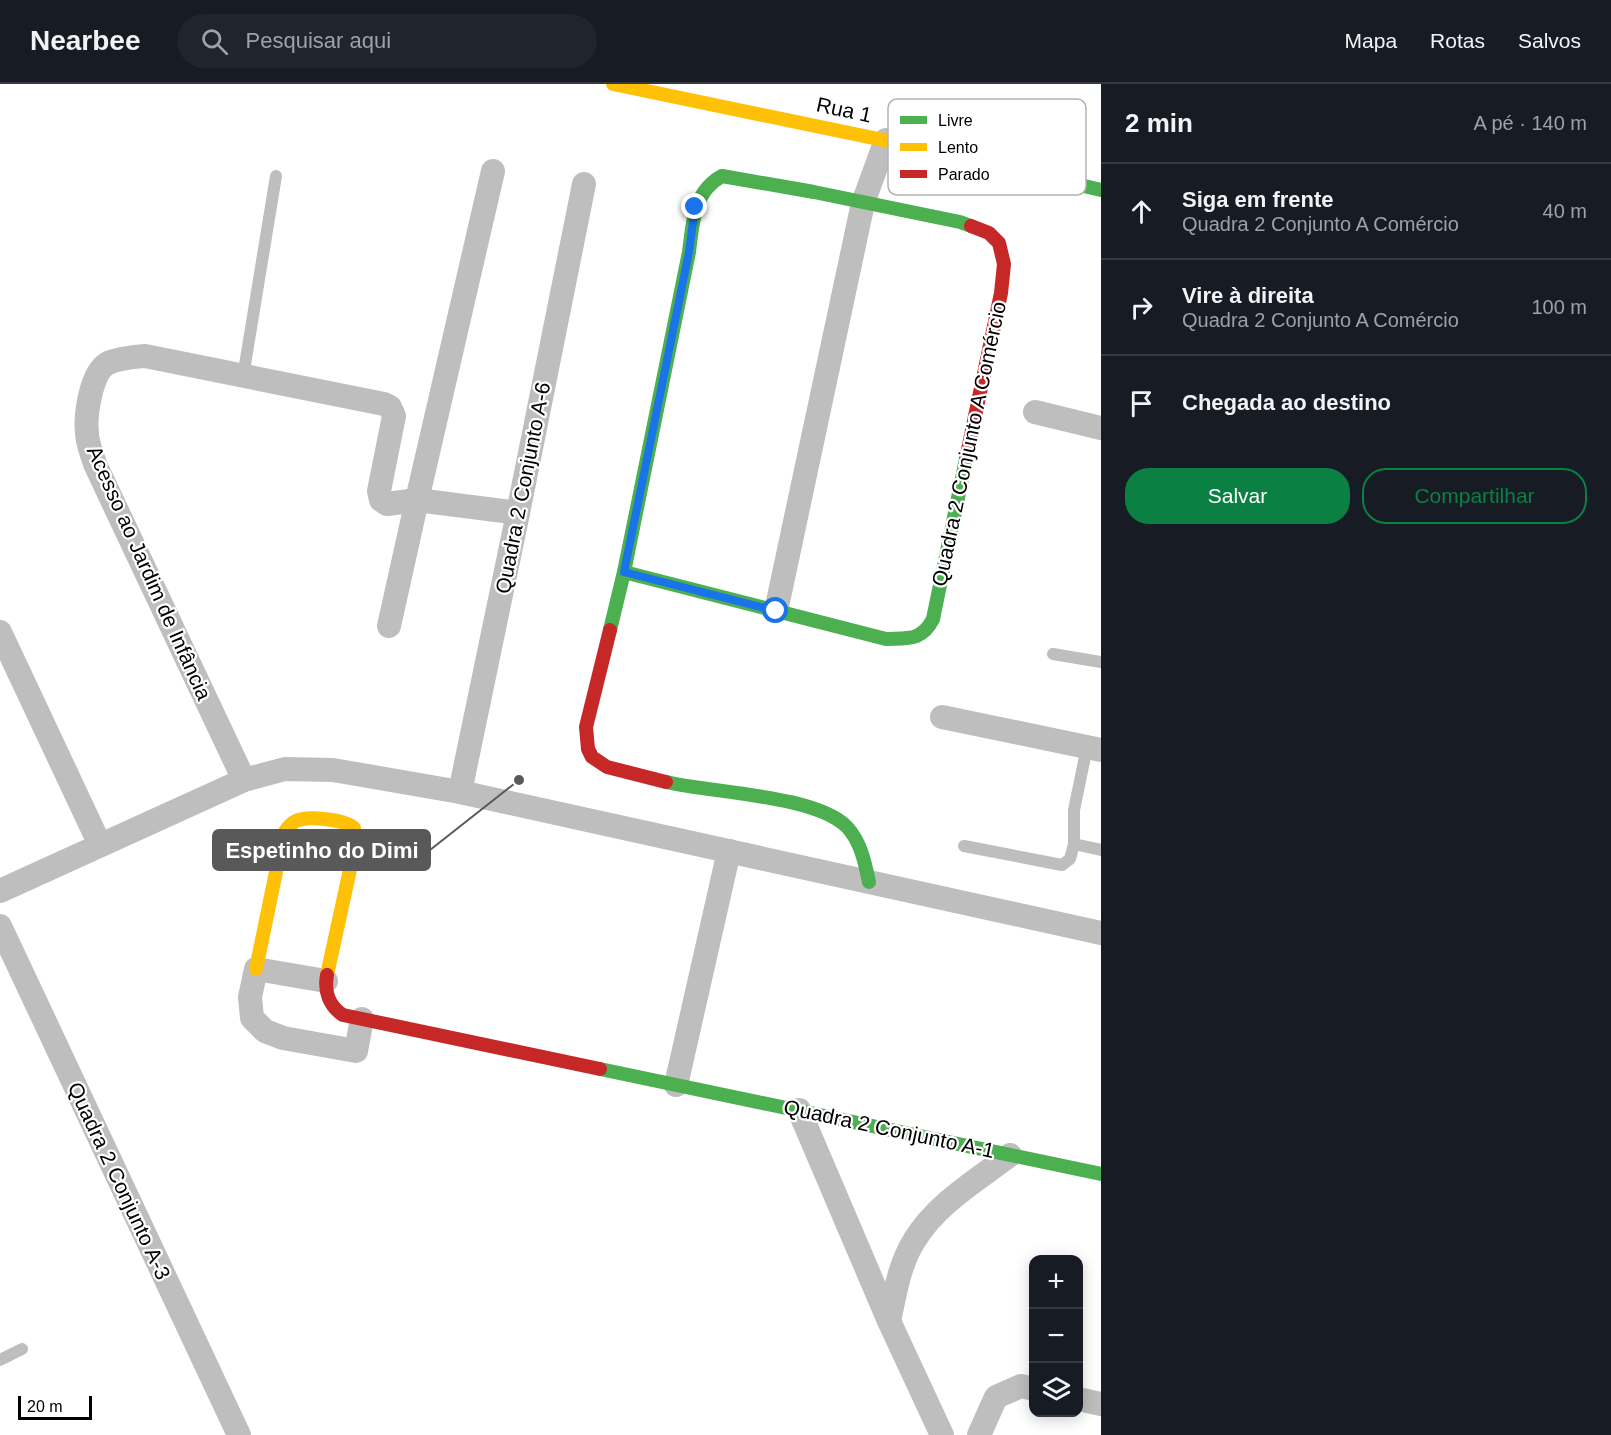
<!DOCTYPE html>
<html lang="pt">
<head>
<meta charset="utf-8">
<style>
	body { margin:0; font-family:Arial,sans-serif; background:#20242c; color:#f1f3f6 }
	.controls { position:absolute; right:18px; bottom:18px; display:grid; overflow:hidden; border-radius:12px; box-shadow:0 3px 15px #0003 }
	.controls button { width:54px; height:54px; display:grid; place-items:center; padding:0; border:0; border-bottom:2px solid #363941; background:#171b24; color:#f1f3f6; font:30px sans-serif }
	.scale { position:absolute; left:18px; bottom:15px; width:74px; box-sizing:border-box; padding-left:6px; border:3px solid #000; border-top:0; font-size:16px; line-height:21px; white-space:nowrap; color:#000; -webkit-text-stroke:4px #fff; paint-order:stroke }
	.stop { position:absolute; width:18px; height:18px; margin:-14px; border:4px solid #1a73e8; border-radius:50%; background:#fff }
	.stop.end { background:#1a73e8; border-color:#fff; box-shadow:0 2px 6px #0008 }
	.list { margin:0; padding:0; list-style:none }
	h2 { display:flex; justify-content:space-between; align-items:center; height:78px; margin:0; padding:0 24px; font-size:26px }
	h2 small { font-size:20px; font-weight:400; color:#9ea1a6 }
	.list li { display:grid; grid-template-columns:39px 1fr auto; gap:18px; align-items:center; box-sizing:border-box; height:96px; padding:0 24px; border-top:2px solid #363941 }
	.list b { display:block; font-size:22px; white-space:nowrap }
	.list p { margin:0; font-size:20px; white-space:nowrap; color:#9ea1a6 }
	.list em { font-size:20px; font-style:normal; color:#9ea1a6 }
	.actions { display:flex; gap:12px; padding:18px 24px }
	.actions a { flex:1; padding:14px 0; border:2px solid #0b8043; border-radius:24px; text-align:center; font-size:21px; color:#0b8043 }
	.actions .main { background:#0b8043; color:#fff }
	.icon { flex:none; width:33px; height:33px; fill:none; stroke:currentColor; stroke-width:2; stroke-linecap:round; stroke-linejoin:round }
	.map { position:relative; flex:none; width:1101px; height:1351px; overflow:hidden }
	header { display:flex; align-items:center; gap:36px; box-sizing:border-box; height:84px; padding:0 30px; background:#171b24; border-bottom:2px solid #363941 }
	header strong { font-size:28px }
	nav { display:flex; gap:33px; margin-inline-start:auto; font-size:21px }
	.search { width:420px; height:54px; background:#20242c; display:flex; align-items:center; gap:15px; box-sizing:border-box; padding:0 21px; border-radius:33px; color:#9ea1a6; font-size:22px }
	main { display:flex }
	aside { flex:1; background:#171b24 }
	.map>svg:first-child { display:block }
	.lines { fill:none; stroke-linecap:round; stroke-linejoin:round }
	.lane { stroke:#bebebe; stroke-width:12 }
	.street { stroke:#bebebe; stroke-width:24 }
	.fast { stroke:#4caf50; stroke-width:14 }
	.slow { stroke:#ffc107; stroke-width:14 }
	.jam { stroke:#c62828; stroke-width:14 }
	.route { stroke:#1a73e8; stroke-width:8 }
	.labels { text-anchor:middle; stroke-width:4.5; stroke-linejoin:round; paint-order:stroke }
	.street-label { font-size:21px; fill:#000; stroke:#fff }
	.key { fill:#fff; stroke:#b2b2b2; stroke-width:1.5 }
	.key-label { font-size:16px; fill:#000 }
	.leader { fill:none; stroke:#595959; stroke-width:2 }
	.callout-dot { fill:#595959; stroke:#fff; stroke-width:2 }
	.callout { fill:#595959; stroke:#595959; stroke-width:2 }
	.callout-label { font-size:22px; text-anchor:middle; font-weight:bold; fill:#fff }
</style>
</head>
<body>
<header>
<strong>Nearbee</strong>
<div class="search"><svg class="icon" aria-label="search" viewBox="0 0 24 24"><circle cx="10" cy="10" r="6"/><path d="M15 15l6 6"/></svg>Pesquisar aqui</div>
<nav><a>Mapa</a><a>Rotas</a><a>Salvos</a></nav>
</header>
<main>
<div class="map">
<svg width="1101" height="1351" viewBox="0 0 1101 1351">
	<rect width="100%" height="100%" fill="#fff"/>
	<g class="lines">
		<g class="lane">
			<polyline points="243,293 276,92"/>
			<polyline points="1053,570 1101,578"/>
			<polyline points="1087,663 1074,726 1074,760 1101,766"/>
			<polyline points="964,762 1062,781 1070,775 1074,760"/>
			<polyline points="0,1276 22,1265"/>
		</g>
		<g class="street">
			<polyline points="493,87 417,416 518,429"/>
			<polyline points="1035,328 1101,344"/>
			<polyline points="776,527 863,119 886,56"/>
			<polyline points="0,548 100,761"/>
			<polyline points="942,633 1101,666"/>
			<path d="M244,696L95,380C92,370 87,359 87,349C85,331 91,288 108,279C119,274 133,273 145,272L384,320L390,323L394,332L379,407L381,416L387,420L417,416L389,542"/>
			<polyline points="460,708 518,429 584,100"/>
			<polyline points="0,807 244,696 285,685 333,686 460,708 1101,849"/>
			<polyline points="0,842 239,1351"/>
			<polyline points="326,897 256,885 250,913 252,934 265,947 283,954 356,967 362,935"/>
			<polyline points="676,1001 729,767"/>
			<polyline points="799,1026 889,1237 942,1351"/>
			<path d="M889,1237C895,1210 899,1181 914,1157C936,1120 977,1096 1010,1071"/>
			<polyline points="1078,1315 1101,1320"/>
			<polyline points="979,1351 996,1313 1021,1302 1034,1305"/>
		</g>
		<g class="fast">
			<polyline points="917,63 1101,106"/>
			<path d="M624,488L886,555C908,554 922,557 933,535L966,375"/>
			<path d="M610,546L624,488L689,168C693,138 693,108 722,92L814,108L960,138L971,142"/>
			<path d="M666,698C712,709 816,711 847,743C861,758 865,779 869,798"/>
			<polyline points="600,985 1101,1090"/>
		</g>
		<g class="slow">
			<polyline points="613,0 917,63"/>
			<path d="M256,885L284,749C287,745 289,741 294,738C306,731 343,735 354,744L356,758L327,891"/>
		</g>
		<g class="jam">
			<polyline points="966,375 1001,209 1004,180 999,159 989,149 971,142"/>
			<polyline points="610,546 586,643 588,665 592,673 607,683 666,698"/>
			<path d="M327,891C324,907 329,922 343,931L600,985"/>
		</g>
	</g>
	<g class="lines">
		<polyline class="route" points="695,123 689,168 624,488 776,527"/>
	</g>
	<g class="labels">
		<g class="street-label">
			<text transform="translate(844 26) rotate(12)" y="7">Rua 1</text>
			<text transform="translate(969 360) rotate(-78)" y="7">Quadra 2 Conjunto A Comércio</text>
			<text transform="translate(523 404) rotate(-79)" y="7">Quadra 2 Conjunto A-6</text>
			<text transform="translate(149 489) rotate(66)" y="7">Acesso ao Jardim de Infância</text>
			<text transform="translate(889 1045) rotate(12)" y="7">Quadra 2 Conjunto A-1</text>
			<text transform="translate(119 1097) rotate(65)" y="7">Quadra 2 Conjunto A-3</text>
		</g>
	</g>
	<rect x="888" y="15" width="198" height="96" rx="9" class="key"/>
	<rect x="900" y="32" width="27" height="8" fill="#4caf50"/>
	<rect x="900" y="59" width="27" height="8" fill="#ffc107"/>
	<rect x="900" y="86" width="27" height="8" fill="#c62828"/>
	<g class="key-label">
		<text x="938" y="42">Livre</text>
		<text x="938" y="69">Lento</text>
		<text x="938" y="96">Parado</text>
	</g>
	<path class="leader" d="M519 696L430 766"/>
	<circle class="callout-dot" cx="519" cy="696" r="6"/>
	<rect class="callout" x="213" y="746" width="217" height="40" rx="6"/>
	<g class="callout-label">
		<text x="322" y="774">Espetinho do Dimi</text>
	</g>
</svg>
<div class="controls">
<button>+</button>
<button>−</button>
<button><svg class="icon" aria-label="layers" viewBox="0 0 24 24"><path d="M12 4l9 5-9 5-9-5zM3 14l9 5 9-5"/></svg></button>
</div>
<div class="scale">20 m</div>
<div class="stop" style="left:776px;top:527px"></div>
<div class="stop end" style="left:695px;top:123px"></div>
</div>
<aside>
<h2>2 min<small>A pé · 140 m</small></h2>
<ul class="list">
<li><svg class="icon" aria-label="ahead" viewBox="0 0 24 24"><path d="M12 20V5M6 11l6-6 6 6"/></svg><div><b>Siga em frente</b><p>Quadra 2 Conjunto A Comércio</p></div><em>40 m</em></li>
<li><svg class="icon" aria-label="right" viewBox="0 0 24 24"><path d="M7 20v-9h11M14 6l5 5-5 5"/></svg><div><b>Vire à direita</b><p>Quadra 2 Conjunto A Comércio</p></div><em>100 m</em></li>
<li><svg class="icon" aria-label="arrive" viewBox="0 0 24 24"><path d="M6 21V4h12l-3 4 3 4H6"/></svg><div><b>Chegada ao destino</b></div></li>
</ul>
<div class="actions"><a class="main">Salvar</a><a>Compartilhar</a></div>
</aside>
</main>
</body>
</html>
